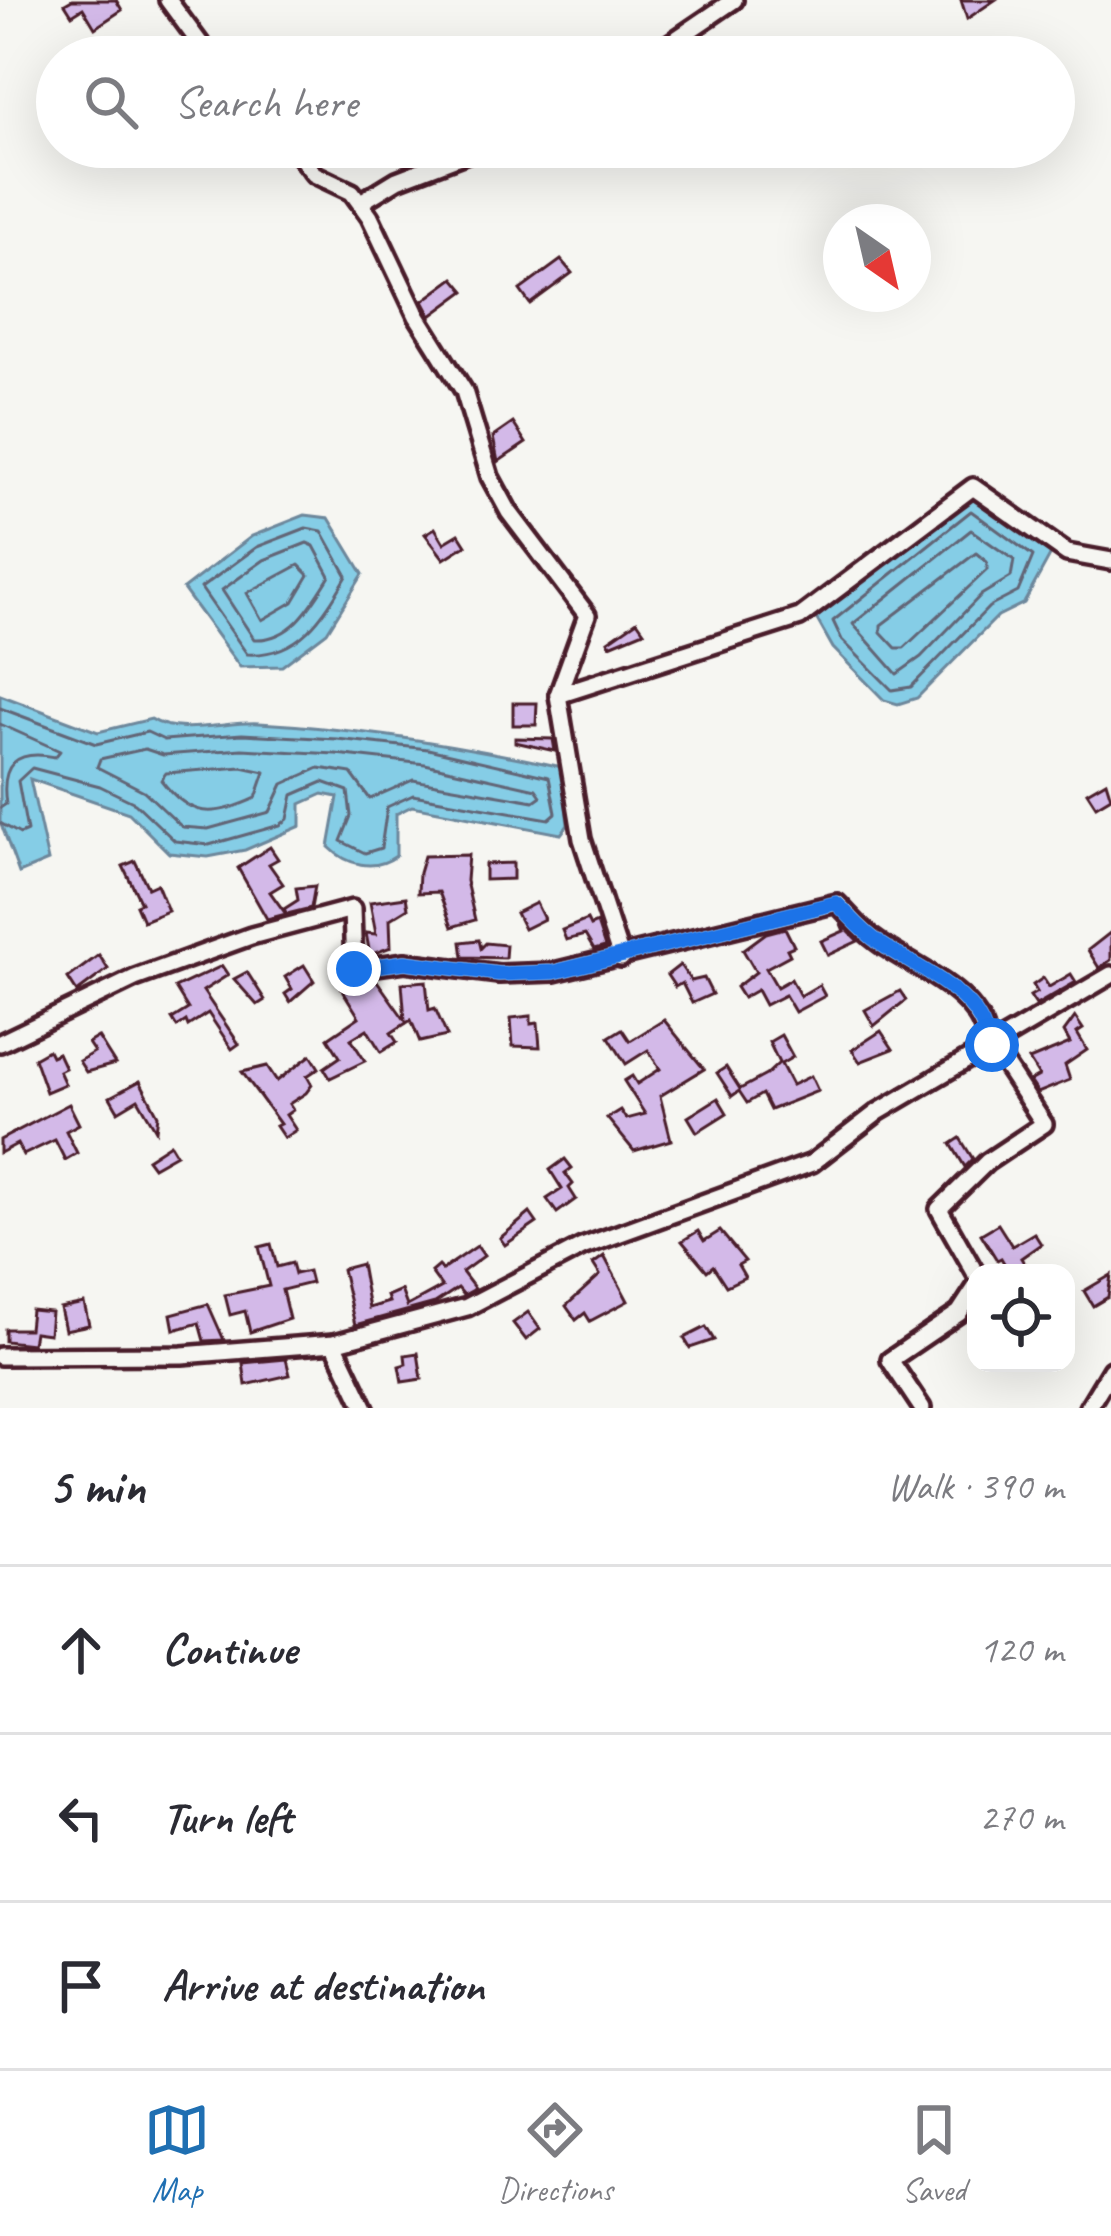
<!DOCTYPE html>
<html lang="en">
<head>
<meta charset="utf-8">
<style>
	body { margin:0; font-family:Caveat,sans-serif; background:#f2f2f3; color:#2b2b33 }
	.controls { position:absolute; right:36px; bottom:36px; display:grid; overflow:hidden; border-radius:24px; box-shadow:0 12px 48px #0002 }
	.controls button { width:108px; height:108px; display:grid; place-items:center; padding:0; border:0; border-bottom:3px solid #e1e1e2; background:#fff; color:#2b2b33; font:60px sans-serif }
	.compass { position:absolute; left:823px; top:204px; width:108px; height:108px; border-radius:50%; background:#fff; box-shadow:0 12px 48px #0002; rotate:146deg }
	.stop { position:absolute; width:36px; height:36px; margin:-27px; border:9px solid #1a73e8; border-radius:50%; background:#fff }
	.stop.end { background:#1a73e8; border-color:#fff; box-shadow:0 3px 12px #0008 }
	.list { margin:0; padding:0; list-style:none }
	h2 { display:flex; justify-content:space-between; align-items:center; height:156px; margin:0; padding:0 48px; font-size:51px }
	h2 small { font-size:39px; font-weight:400; color:#7c7c81 }
	.list li { display:grid; grid-template-columns:78px 1fr auto; gap:36px; align-items:center; box-sizing:border-box; height:168px; padding:0 48px; border-top:3px solid #e1e1e2 }
	.list b { display:block; font-size:45px; white-space:nowrap }
	.list em { font-size:39px; font-style:normal; color:#7c7c81 }
	.icon { flex:none; width:66px; height:66px; fill:none; stroke:currentColor; stroke-width:2; stroke-linecap:round; stroke-linejoin:round }
	.map { position:relative; flex:none; width:1111px; height:1408px; overflow:hidden }
	.search { position:absolute; background:#fff; box-shadow:0 12px 48px #0002; left:36px; right:36px; top:36px; height:132px; display:flex; align-items:center; gap:30px; box-sizing:border-box; padding:0 42px; border-radius:66px; color:#7c7c81; font-size:45px }
	.sheet { height:660px; background:#fff }
	nav { display:flex; justify-content:space-around; align-items:center; box-sizing:border-box; height:168px; border-top:3px solid #e1e1e2; background:#fff; font-size:33px; color:#7c7c81 }
	nav a { display:grid; justify-items:center; gap:6px }
	nav .on { color:#1f6fb2 }
	.map>svg:first-child { display:block }
	.water { fill:#85cde6; stroke:#6d879b; stroke-width:3 }
	.lines { fill:none; stroke-linecap:round; stroke-linejoin:round }
	.shore { stroke:#626576; stroke-width:3 }
	.building { fill:#d3b9e8; stroke:#4a1f2b; stroke-width:3 }
	.minor-casing { stroke:#4a1f2b; stroke-width:24 }
	.minor { stroke:#f6f6f2; stroke-width:15 }
	.route { stroke:#1a73e8; stroke-width:15 }
</style>
</head>
<body>
<div class="map">
<svg width="1111" height="1408" viewBox="0 0 1111 1408">
	<rect width="100%" height="100%" fill="#f6f6f2"/>
	<filter id="ink" filterUnits="userSpaceOnUse"><feTurbulence type="fractalNoise" baseFrequency=".00833" numOctaves="2"/><feDisplacementMap in="SourceGraphic" scale="24" xChannelSelector="R" yChannelSelector="G"/><feConvolveMatrix kernelMatrix="1 2 1 2 8 2 1 2 1" color-interpolation-filters="sRGB"/></filter>
	<g filter="url(#ink)">
		<g class="water">
			<polygon points="973,494 1051,554 1024,603 998,616 917,698 898,704 884,700 833,648 816,618"/>
			<polygon points="305,515 329,518 363,574 327,632 282,666 240,667 183,589 252,536"/>
			<path d="M0,695L98,732L151,719C179,737 226,721 259,723C363,729 461,745 562,767L568,825L561,834L412,806L396,814V856C374,872 347,865 329,847L338,797L323,794L301,804V826L245,850L208,857L169,853L129,813L30,779L48,861L19,873L0,821Z"/>
		</g>
		<g class="lines">
			<g class="shore">
				<polygon points="971,511 1033,556 1018,592 989,607 911,687 892,690 842,640 833,621"/>
				<path d="M306,528L322,531L347,576C323,617 299,657 247,654L201,588L257,547Z"/>
				<polygon points="971,530 1014,560 1011,577 981,595 921,657 897,674 853,624"/>
				<path d="M307,543L314,546L330,576C312,605 292,641 254,639L222,590L264,560Z"/>
				<polygon points="976,553 987,562 987,570 904,648 896,648 881,632 881,625"/>
				<polygon points="299,565 309,575 293,602 262,620 247,593"/>
				<polyline points="0,708 96,744 147,732 164,740 242,734 337,739 428,749 549,777 556,813 549,819 413,795 387,807 381,848 365,853 341,841 351,816 348,791 323,782 293,795 288,819 280,825 209,845 175,841 135,803 100,786 32,768 18,781 27,831 20,834 0,823"/>
				<path d="M0,724L60,751L55,757C16,749 0,764 6,804L0,808"/>
				<polygon points="145,749 163,755 242,749 336,754 425,764 536,789 541,796 534,801 413,780 370,799 351,773 319,768 283,784 270,812 208,829 182,827 144,791 97,767 100,759"/>
				<path d="M242,767L265,772L256,798C213,818 190,818 161,780L166,773Z"/>
			</g>
		</g>
		<g class="building">
			<polygon points="72,0 116,0 122,10 95,28 83,8 72,15 65,4"/>
			<polygon points="961,0 995,0 967,19"/>
			<polygon points="81,38 90,52 56,57 67,46"/>
			<polygon points="561,260 572,273 530,304 520,290"/>
			<polygon points="454,278 465,291 431,316 423,301"/>
			<polygon points="513,423 526,443 498,462 493,437"/>
			<polygon points="435,528 444,543 459,534 466,545 444,559 425,534"/>
			<polygon points="637,621 644,631 610,645 608,641"/>
			<polygon points="513,703 537,703 536,725 513,725"/>
			<polygon points="515,738 553,739 555,751 515,742"/>
			<polygon points="1106,781 1111,797 1096,806 1087,792"/>
			<polygon points="270,847 278,859 269,864 283,884 270,892 286,914 267,919 238,868"/>
			<polygon points="468,855 466,881 475,920 452,927 439,892 418,893 419,873 424,856"/>
			<polygon points="135,861 148,888 157,884 168,911 143,921 136,905 141,903 123,866"/>
			<polygon points="513,863 513,879 485,880 485,864"/>
			<polygon points="315,886 311,908 287,914 284,909 298,900 296,888"/>
			<polygon points="406,897 408,908 390,919 391,947 370,955 366,933 376,934 370,902"/>
			<polygon points="536,903 544,919 524,929 516,913"/>
			<polygon points="587,920 590,926 597,923 605,947 594,950 585,935 566,940 562,930"/>
			<polygon points="841,924 858,941 828,955 821,941 844,931"/>
			<polygon points="785,928 794,946 787,949 790,955 766,968 777,987 791,979 800,996 819,985 825,996 795,1012 785,995 765,1005 757,990 743,998 736,987 756,972 743,950 766,933"/>
			<polygon points="1111,932 1111,960 1099,968 1088,950"/>
			<polygon points="479,940 481,948 486,943 506,945 505,958 463,957 461,942"/>
			<polygon points="99,955 108,969 77,992 68,978"/>
			<polygon points="304,965 314,981 290,1002 285,994 292,989 285,977"/>
			<polygon points="680,965 691,981 704,978 712,994 692,1003 682,983 675,987 667,975"/>
			<polygon points="222,966 228,975 203,991 239,1044 232,1049 208,1013 188,1026 186,1021 177,1027 172,1019 188,1009 175,988"/>
			<polygon points="247,972 265,1000 257,1005 234,979"/>
			<polygon points="1071,974 1076,982 1036,1005 1030,996 1037,992 1033,985 1043,978 1049,987"/>
			<polygon points="375,978 405,1020 402,983 426,981 429,1010 435,1008 447,1036 420,1042 411,1020 391,1033 397,1042 381,1052 367,1029 351,1039 365,1061 330,1078 324,1068 340,1057 328,1038 359,1017 341,988 354,981 359,988"/>
			<polygon points="900,991 906,1000 874,1026 865,1010"/>
			<polygon points="531,1016 531,1024 538,1023 540,1047 513,1046 511,1018"/>
			<polygon points="1075,1017 1083,1029 1077,1033 1087,1050 1065,1065 1070,1080 1038,1093 1030,1081 1039,1076 1029,1060 1070,1043 1064,1032"/>
			<polygon points="664,1020 704,1069 660,1096 671,1140 634,1151 607,1118 620,1110 626,1119 645,1114 624,1081 632,1076 637,1084 660,1069 648,1050 626,1064 609,1037 622,1029 630,1041"/>
			<polygon points="881,1031 893,1049 860,1062 852,1050"/>
			<polygon points="781,1035 793,1057 781,1064 792,1085 811,1076 818,1091 770,1110 762,1094 747,1103 739,1091 732,1096 717,1073 726,1067 740,1089 766,1075 779,1063 769,1042"/>
			<polygon points="98,1037 115,1064 86,1072 79,1061 94,1052 88,1043"/>
			<polygon points="48,1050 51,1056 58,1053 65,1068 59,1071 65,1084 46,1092 34,1058"/>
			<polygon points="311,1055 319,1068 307,1076 312,1085 306,1093 289,1104 293,1110 286,1115 296,1130 284,1138 276,1126 280,1124 242,1072 267,1066 277,1081"/>
			<polygon points="140,1081 158,1115 156,1130 138,1099 118,1111 110,1097"/>
			<polygon points="718,1098 727,1113 697,1132 688,1117"/>
			<polygon points="69,1104 79,1124 66,1131 77,1153 65,1160 55,1140 23,1155 17,1144 0,1153 0,1140"/>
			<polygon points="960,1138 973,1159 965,1167 951,1144"/>
			<polygon points="170,1144 176,1154 153,1167 147,1159"/>
			<polygon points="565,1159 572,1168 565,1173 573,1184 569,1188 576,1199 557,1213 547,1199 562,1189 550,1170"/>
			<polygon points="530,1213 537,1223 505,1245 500,1238"/>
			<polygon points="998,1224 1012,1246 1034,1233 1041,1244 1021,1258 1030,1273 1010,1273 1001,1258 997,1260 981,1234"/>
			<polygon points="698,1231 704,1241 720,1231 745,1261 738,1265 745,1277 726,1286 713,1266 707,1271 682,1241"/>
			<polygon points="271,1244 277,1267 292,1263 295,1274 308,1271 311,1283 282,1290 289,1319 250,1332 245,1311 230,1315 225,1295 269,1286 259,1247"/>
			<polygon points="477,1246 484,1256 462,1272 475,1289 464,1295 458,1288 435,1303 355,1325 342,1269 361,1264 369,1308 389,1302 387,1296 401,1290 407,1306 442,1287 431,1272 438,1266 442,1270"/>
			<polygon points="604,1256 628,1301 590,1321 585,1313 576,1320 566,1306 600,1275 593,1264"/>
			<polygon points="1111,1275 1108,1297 1093,1306 1084,1291"/>
			<polygon points="84,1303 89,1325 65,1330 60,1308"/>
			<polygon points="208,1304 224,1340 204,1341 199,1323 174,1330 171,1314"/>
			<polygon points="31,1310 51,1312 49,1334 34,1332 32,1344 5,1341 5,1329 29,1329"/>
			<polygon points="528,1312 540,1329 526,1340 513,1323"/>
			<polygon points="706,1327 714,1340 690,1348 684,1338"/>
			<polygon points="418,1353 422,1379 402,1382 399,1366 406,1364 405,1355"/>
			<polygon points="286,1359 290,1375 246,1385 243,1363"/>
		</g>
		<g class="lines">
			<g class="minor-casing">
				<g id="minor">
					<polyline points="168,0 210,57"/>
					<polyline points="650,57 734,0"/>
					<polyline points="293,147 314,174 352,192 370,217 417,316 464,391 490,477 509,512 587,615 558,695 582,839 621,958"/>
					<polyline points="361,202 397,180 483,147"/>
					<polyline points="558,695 800,617 973,487 1067,553 1111,561"/>
					<path d="M0,1043L135,978L251,936L352,909L354,969L405,962L499,974L554,972L837,903C850,916 862,931 878,942C916,969 986,994 987,1047"/>
					<polyline points="976,1274 939,1209 987,1162 1044,1124 992,1045"/>
					<polyline points="334,1343 365,1408"/>
					<polyline points="0,1356 182,1355 334,1343 467,1307 582,1247 812,1163 878,1112 1111,975"/>
					<polyline points="922,1408 890,1360 959,1313 976,1287"/>
					<polyline points="1088,1408 1111,1370"/>
				</g>
			</g>
			<use href="#minor" class="minor"/>
		</g>
	</g>
	<g class="lines" filter="url(#ink)">
		<path class="route" d="M354,969L405,962L499,974L554,972L836,903C850,916 862,931 878,942C916,969 986,994 988,1048L992,1045"/>
	</g>
</svg>
<div class="controls">
<button><svg class="icon" aria-label="locate" viewBox="0 0 24 24"><circle cx="12" cy="12" r="6"/><path d="M12 2v4M12 18v4M2 12h4M18 12h4"/></svg></button>
</div>
<svg class="compass" viewBox="-18 -18 36 36"><path d="M0-13l5 13h-10z" fill="#e53935"/><path d="M0 13l5-13h-10z" fill="#7c7c81"/></svg>
<div class="stop" style="left:992px;top:1045px"></div>
<div class="stop end" style="left:354px;top:969px"></div>
<div class="search"><svg class="icon" aria-label="search" viewBox="0 0 24 24"><circle cx="10" cy="10" r="6"/><path d="M15 15l6 6"/></svg>Search here</div>
</div>
<section class="sheet">
<h2>5 min<small>Walk · 390 m</small></h2>
<ul class="list">
<li><svg class="icon" aria-label="ahead" viewBox="0 0 24 24"><path d="M12 20V5M6 11l6-6 6 6"/></svg><div><b>Continue</b></div><em>120 m</em></li>
<li><svg class="icon" aria-label="left" viewBox="0 0 24 24"><path d="M17 20v-9H6M10 6l-5 5 5 5"/></svg><div><b>Turn left</b></div><em>270 m</em></li>
<li><svg class="icon" aria-label="arrive" viewBox="0 0 24 24"><path d="M6 21V4h12l-3 4 3 4H6"/></svg><div><b>Arrive at destination</b></div></li>
</ul>
</section>
<nav>
<a class="on"><svg class="icon" aria-label="map" viewBox="0 0 24 24"><path d="M3 6l6-2 6 2 6-2v14l-6 2-6-2-6 2zM9 4v14M15 6v14"/></svg>Map</a>
<a><svg class="icon" aria-label="directions" viewBox="0 0 24 24"><path d="M12 3l9 9-9 9-9-9zM9 14v-3h6M13 9l2 2-2 2"/></svg>Directions</a>
<a><svg class="icon" aria-label="saved" viewBox="0 0 24 24"><path d="M7 4h10v16l-5-4-5 4z"/></svg>Saved</a>
</nav>
</body>
</html>
